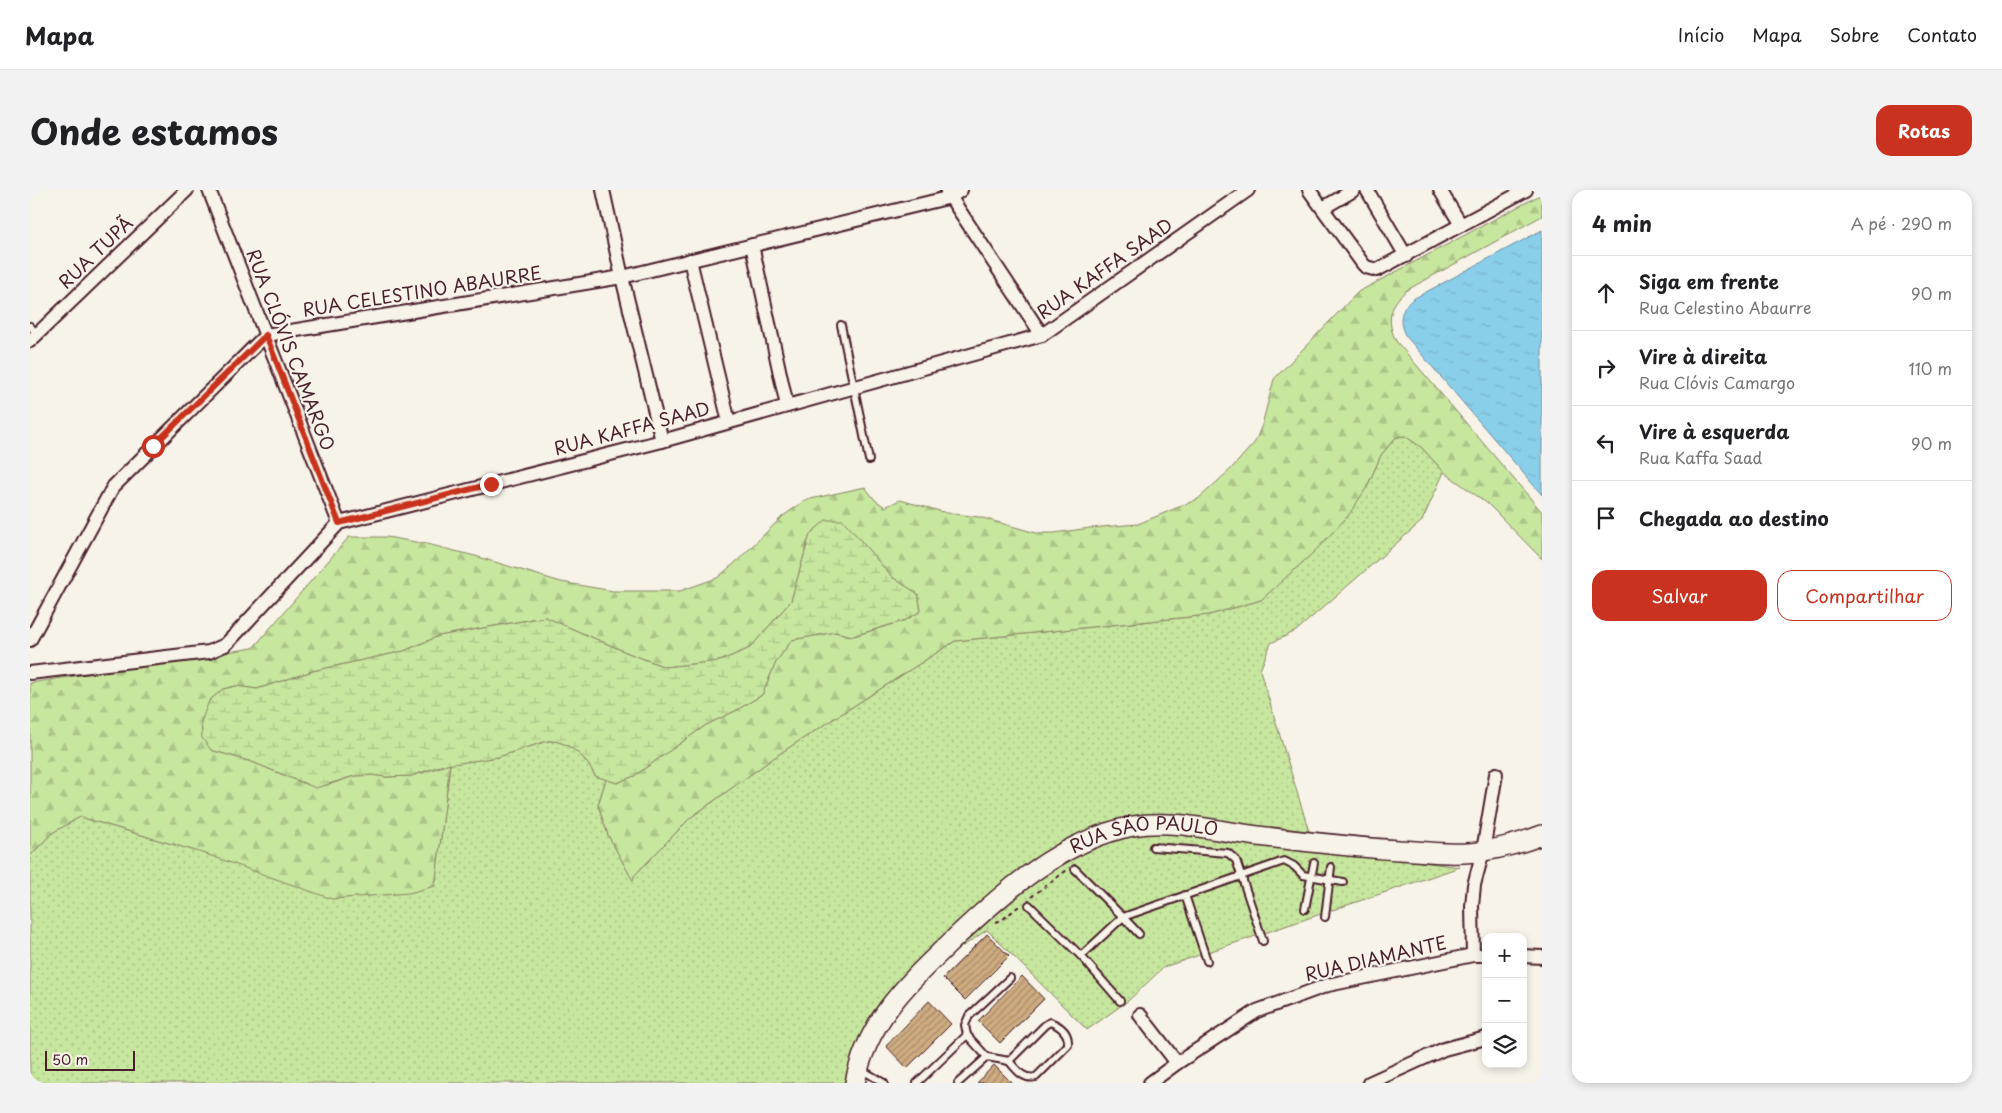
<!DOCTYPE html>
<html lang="pt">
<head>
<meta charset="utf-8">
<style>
	body { margin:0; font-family:"Playpen Sans",sans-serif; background:#f2f2f2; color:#202124 }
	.controls { position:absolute; right:15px; bottom:15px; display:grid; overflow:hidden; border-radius:10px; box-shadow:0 2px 8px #0003 }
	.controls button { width:45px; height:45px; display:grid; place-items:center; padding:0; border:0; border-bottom:1px solid #e0e0e0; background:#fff; color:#202124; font:25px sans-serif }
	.scale { position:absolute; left:15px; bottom:12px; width:90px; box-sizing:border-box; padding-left:5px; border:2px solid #4a1f2b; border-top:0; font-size:14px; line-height:18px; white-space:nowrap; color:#4a1f2b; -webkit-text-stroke:4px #f7f3e8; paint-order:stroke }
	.stop { position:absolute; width:15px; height:15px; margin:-11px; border:4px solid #c8321e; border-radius:50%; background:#fff }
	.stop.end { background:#c8321e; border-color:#fff; box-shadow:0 1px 5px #0008 }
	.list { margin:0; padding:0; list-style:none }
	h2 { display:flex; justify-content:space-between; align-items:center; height:65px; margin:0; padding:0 20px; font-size:21px }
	h2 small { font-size:16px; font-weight:400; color:#757577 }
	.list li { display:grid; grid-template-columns:32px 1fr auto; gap:15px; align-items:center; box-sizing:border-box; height:75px; padding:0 20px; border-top:1px solid #e0e0e0 }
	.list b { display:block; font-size:19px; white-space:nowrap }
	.list p { margin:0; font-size:16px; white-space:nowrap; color:#757577 }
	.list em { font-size:16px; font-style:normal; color:#757577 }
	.actions { display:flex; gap:10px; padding:15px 20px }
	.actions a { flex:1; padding:11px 0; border:1px solid #c8321e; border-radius:15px; text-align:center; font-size:18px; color:#c8321e }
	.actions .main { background:#c8321e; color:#fff }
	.icon { flex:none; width:28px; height:28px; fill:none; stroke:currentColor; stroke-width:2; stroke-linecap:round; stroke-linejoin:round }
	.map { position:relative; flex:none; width:1512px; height:893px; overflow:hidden; border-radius:15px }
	header { display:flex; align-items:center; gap:30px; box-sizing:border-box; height:70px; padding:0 25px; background:#fff; border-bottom:1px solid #e0e0e0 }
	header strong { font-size:24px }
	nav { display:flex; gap:28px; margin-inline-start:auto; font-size:18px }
	.intro { display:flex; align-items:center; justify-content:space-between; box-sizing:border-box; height:120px; padding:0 30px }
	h1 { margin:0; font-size:35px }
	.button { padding:12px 22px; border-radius:15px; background:#c8321e; color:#fff; font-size:18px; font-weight:700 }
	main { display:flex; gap:30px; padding:0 30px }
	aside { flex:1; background:#fff; border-radius:15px; box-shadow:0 2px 8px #0003 }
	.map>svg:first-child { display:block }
	.grass { fill:url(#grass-dots); stroke:#888264 }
	.forest { fill:url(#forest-firs); stroke:#888264 }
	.wetland { fill:url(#wetland-marsh); stroke:#888264 }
	.water { fill:url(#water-ripples); stroke:#70899e }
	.building { fill:url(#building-hatch); stroke:#4a1f2b }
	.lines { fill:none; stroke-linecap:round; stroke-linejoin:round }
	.lane-casing { stroke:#4a1f2b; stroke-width:10 }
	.street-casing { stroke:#4a1f2b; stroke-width:16 }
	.secondary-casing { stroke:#4a1f2b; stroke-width:22 }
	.path { stroke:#4a1f2b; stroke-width:2; stroke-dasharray:4 4; stroke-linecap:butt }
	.lane { stroke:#f7f3e8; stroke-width:6 }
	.street { stroke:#f7f3e8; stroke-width:12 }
	.secondary { stroke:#f7f3e8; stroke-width:19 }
	.route { stroke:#c8321e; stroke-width:6 }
	.labels { text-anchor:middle; stroke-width:4.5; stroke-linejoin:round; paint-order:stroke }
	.street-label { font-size:18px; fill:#4a1f2b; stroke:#f7f3e8 }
</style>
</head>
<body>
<header>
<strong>Mapa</strong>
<nav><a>Início</a><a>Mapa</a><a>Sobre</a><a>Contato</a></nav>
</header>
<div class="intro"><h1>Onde estamos</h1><a class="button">Rotas</a></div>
<main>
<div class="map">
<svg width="1512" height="893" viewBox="0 0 1512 893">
	<defs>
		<pattern id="grass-dots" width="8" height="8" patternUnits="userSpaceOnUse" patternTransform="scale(1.25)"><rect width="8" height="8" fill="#c7e69e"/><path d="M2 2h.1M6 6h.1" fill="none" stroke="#acc588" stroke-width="1.8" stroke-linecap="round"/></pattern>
		<pattern id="forest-firs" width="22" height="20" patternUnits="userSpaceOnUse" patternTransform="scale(1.25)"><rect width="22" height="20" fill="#c7e69e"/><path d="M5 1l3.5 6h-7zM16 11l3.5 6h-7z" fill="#acc588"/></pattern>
		<pattern id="wetland-marsh" width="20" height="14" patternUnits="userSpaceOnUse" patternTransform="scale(1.25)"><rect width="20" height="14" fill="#c7e69e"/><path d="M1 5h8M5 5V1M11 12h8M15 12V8" fill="none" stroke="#acc588"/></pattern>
		<pattern id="water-ripples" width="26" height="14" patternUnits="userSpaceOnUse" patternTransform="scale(1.25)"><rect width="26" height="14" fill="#89cfea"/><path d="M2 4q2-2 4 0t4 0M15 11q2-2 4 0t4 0" fill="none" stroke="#78b1c9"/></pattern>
		<pattern id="building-hatch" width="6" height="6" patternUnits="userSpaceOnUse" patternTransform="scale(1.25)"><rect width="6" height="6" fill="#ceac81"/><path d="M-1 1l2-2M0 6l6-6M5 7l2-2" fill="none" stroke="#a98b6a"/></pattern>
	</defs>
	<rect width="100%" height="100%" fill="#f7f3e8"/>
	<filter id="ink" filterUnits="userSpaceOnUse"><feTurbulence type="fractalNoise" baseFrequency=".02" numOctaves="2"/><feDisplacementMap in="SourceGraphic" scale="10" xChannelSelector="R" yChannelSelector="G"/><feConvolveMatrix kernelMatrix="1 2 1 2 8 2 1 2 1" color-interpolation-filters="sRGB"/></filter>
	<g filter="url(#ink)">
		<path class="grass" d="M1375,246L1391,257L1414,282L1392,331L1266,441L1241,453L1230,480L1284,658L1430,677L1134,777L1099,810L1057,840L957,740L863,803L825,858L818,893H0V666L22,643L50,627L176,664L405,696L420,574L468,567L517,551C537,549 557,568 565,586L576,589L568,615L578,645L603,690L604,686L660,628L752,562L925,451L1179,425L1231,410L1337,297L1351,265L1366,247Z"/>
		<path class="forest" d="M1512,4V26L1377,100C1359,115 1356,131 1366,151L1512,322V369L1458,314L1414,282L1391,257L1375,246L1366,247L1351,265L1337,297L1318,326L1284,362L1231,410L1179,425L925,451L752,562L660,628L604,686L603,691L578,645L568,615L576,589L587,593L604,586L676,535L705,521L732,505L746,472L762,450L805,442L824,446L876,430L891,421L888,404L862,387L828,348L780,344L761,411L720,458L690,471L635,477L598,463L515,427L409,446L374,461L283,481L227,499L206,496L193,499L179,511L181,560L222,572L273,593H304L324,586L342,585L356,587L381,586L420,574L405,696L379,703L302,709L176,664L50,627L22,643L0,666V493L223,458L319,347H357L397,354L445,366L531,392L583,401H650L687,388L707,371L753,326L776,310L835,297L845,310L855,317L870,310L917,323L949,327L1006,343H1024L1060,338L1108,334L1168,309L1200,280L1225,252L1232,235L1244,189L1328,102Z"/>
		<path class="wetland" d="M796,330H813L862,387L888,404L891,421L876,430L823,446L805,442L762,450L746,472L732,505L705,521L676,535L604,586L587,593L565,586C557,568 537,549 517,551L468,567L410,576L381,586L356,587L342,585L324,586L286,598L222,572L181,560L172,548L171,532L179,511L193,499L206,496L227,499L283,481L374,461L409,446L515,427L598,463L635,477L690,471L720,458L761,411L780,344Z"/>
		<path class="water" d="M1512,40V305L1375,145C1368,131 1370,119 1383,109Z"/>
		<g class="building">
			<polygon points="957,744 979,766 935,810 913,788"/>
			<polygon points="992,786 1014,809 970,853 948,831"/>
			<polygon points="899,811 921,834 877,878 856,856"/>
			<polygon points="964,875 982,893 947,893"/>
		</g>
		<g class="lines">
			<g class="lane-casing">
				<g id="lane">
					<polyline points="811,135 839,270"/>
					<polyline points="0,136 7,144"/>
					<polyline points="1123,657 1198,663 1206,670 1233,751"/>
					<polyline points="1045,679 1093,727 1254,671 1264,676 1273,685 1313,692"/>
					<polyline points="1155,705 1177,771"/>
					<polyline points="999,715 1051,766 1093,727 1109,744"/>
					<polyline points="1275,719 1284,673"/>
					<polyline points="1295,727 1301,677"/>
					<polyline points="1051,766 1090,811"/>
					<path d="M1020,832C1031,836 1039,843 1038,855L1006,887C993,890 987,880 979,871L1015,835Z"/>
					<polyline points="957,867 979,871"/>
					<polyline points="832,880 854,893"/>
					<polyline points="887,893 937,845 935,835 939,826 980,788"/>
					<polyline points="928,893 957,867 937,845"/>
				</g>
			</g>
			<g class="street-casing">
				<g id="street">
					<polyline points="179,0 309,333"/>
					<polyline points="573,0 592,87 632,251"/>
					<polyline points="1279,0 1333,74 1336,77 1347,80 1496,0"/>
					<polyline points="1337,0 1376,66"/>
					<polyline points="1410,0 1431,35"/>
					<polyline points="917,2 1012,145"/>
					<polyline points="1293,18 1324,0"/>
					<polyline points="722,55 757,216"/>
					<polyline points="660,70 699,232"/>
					<polyline points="0,151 157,0"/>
					<polyline points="0,450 83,297 236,145 592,87 921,7 931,0"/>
					<polyline points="0,483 179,462 195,455 202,448 309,333 632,251 1012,145 1218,0"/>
					<polyline points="1443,765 1442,716 1444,695 1453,661 1466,584"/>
					<polyline points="1493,766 1512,767"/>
					<polyline points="1110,825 1147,873"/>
					<polyline points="1120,893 1147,873 1227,821 1298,795 1443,765 1456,765"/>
					<polyline points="1339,893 1414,859 1456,848"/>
				</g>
			</g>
			<g class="secondary-casing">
				<g id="secondary">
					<path id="s1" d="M825,893C838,827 881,791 927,746C977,699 1033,650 1103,636C1141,629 1182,640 1220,645C1269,651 1319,657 1369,660C1396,661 1426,666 1454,661C1473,658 1494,652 1512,645"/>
				</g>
			</g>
			<g class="path">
				<polyline points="1001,707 1037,680"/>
				<polyline points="966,732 972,730 989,716"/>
			</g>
			<use href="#lane" class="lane"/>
			<use href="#street" class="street"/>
			<use href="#secondary" class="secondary"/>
		</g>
	</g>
	<g class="lines" filter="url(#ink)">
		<polyline class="route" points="123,256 236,145 309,333 461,294"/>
	</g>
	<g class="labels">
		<g class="street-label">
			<text transform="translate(66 63) rotate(-44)" y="6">RUA TUPÃ</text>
			<text transform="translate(1075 79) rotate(-35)" y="6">RUA KAFFA SAAD</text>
			<text transform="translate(392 102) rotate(-9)" y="6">RUA CELESTINO ABAURRE</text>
			<text transform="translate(260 160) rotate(69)" y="6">RUA CLÓVIS CAMARGO</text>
			<text transform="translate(602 239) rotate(-15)" y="6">RUA KAFFA SAAD</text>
			<text dy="6" stroke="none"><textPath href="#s1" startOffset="402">RUA SÃO PAULO</textPath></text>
			<text transform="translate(1346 769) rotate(-13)" y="6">RUA DIAMANTE</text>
		</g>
	</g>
</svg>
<div class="controls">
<button>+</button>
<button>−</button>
<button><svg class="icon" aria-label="layers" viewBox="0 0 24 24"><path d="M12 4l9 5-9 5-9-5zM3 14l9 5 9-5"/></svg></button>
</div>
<div class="scale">50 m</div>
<div class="stop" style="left:123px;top:256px"></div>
<div class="stop end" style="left:461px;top:294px"></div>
</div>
<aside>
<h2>4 min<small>A pé · 290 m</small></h2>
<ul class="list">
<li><svg class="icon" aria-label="ahead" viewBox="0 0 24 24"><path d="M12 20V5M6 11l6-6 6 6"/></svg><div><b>Siga em frente</b><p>Rua Celestino Abaurre</p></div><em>90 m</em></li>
<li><svg class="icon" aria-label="right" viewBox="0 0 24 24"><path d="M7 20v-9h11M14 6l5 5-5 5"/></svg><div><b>Vire à direita</b><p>Rua Clóvis Camargo</p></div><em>110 m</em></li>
<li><svg class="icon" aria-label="left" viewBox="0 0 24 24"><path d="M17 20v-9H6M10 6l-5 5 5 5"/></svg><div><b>Vire à esquerda</b><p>Rua Kaffa Saad</p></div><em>90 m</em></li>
<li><svg class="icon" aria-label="arrive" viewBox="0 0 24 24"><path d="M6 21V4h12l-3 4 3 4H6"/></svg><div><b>Chegada ao destino</b></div></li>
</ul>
<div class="actions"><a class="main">Salvar</a><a>Compartilhar</a></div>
</aside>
</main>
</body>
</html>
